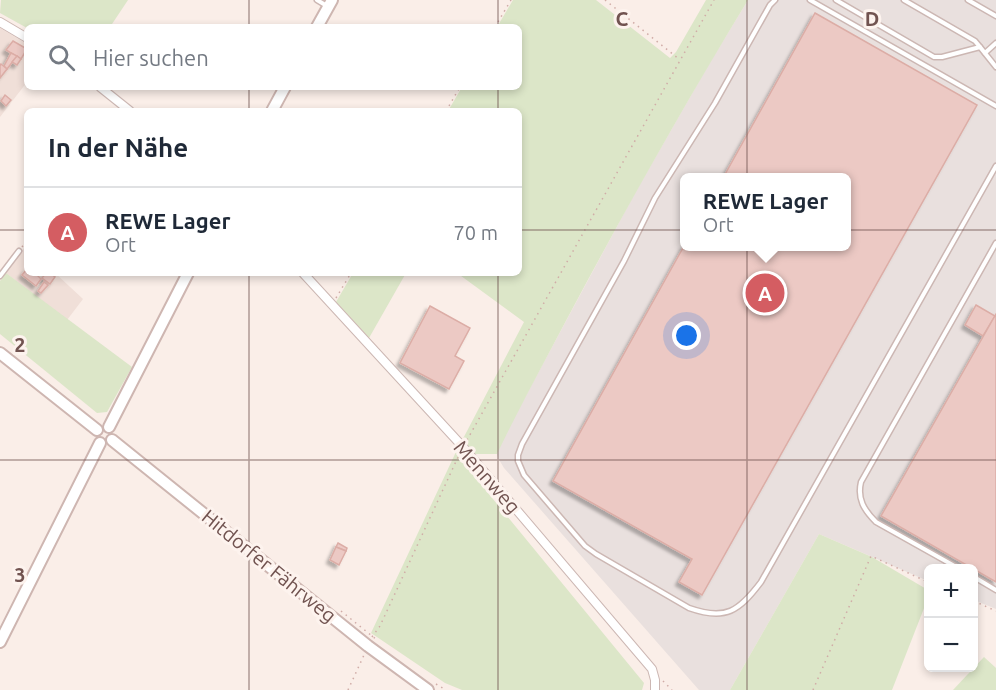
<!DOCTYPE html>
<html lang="de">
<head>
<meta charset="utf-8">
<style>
	body { margin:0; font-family:Ubuntu,sans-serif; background:#f2f2f3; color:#1f2937 }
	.controls { position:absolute; right:18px; bottom:18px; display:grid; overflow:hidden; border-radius:9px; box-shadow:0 3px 9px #0003 }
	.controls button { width:54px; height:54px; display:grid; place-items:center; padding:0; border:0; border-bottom:2px solid #e0e1e3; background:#fff; color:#1f2937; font:30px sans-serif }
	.you { position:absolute; left:687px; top:336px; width:21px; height:21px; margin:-15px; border:4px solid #fff; border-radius:50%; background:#1a73e8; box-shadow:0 0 0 9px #1a73e833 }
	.badge { display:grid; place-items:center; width:39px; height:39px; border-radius:50%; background:#d45d62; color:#fff; font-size:20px; font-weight:700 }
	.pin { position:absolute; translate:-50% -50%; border:3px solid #fff; box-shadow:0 2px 6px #0006 }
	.popup { position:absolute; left:680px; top:173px; width:171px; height:78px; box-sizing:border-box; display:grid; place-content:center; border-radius:9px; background:#fff; filter:drop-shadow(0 2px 4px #0005); font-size:20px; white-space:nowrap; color:#747a83 }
	.popup b { font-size:22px; color:#1f2937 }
	.popup::after { content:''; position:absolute; left:50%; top:100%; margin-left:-12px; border:12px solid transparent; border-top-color:#fff }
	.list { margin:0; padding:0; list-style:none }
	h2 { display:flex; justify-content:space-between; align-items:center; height:78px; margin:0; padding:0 24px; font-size:26px }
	h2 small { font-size:20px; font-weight:400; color:#747a83 }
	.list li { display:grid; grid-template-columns:39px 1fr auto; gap:18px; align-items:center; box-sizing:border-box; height:90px; padding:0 24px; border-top:2px solid #e0e1e3 }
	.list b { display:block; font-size:22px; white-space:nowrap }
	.list p { margin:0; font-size:20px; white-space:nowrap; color:#747a83 }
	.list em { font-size:20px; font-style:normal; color:#747a83 }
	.icon { flex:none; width:33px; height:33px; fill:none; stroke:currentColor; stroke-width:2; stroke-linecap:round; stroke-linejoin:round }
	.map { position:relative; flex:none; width:996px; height:690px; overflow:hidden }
	.search { position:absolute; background:#fff; box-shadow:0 3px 9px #0003; left:24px; top:24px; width:498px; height:66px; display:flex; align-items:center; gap:15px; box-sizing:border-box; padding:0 21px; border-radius:9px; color:#747a83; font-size:22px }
	.panel { position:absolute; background:#fff; box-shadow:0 3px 9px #0003; left:24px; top:108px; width:498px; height:168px; border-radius:9px }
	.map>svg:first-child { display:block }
	.residential { fill:#f0dfd8 }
	.industrial { fill:#e9e0de; fill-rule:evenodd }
	.green { fill:#dce6c8 }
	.building { fill:#ecc9c4; stroke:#dcada6; stroke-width:1.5; filter:url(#shadow) }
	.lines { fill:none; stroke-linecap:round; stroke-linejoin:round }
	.lane-casing { stroke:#ccb7b3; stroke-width:7 }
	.street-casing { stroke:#ccb7b3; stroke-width:10 }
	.secondary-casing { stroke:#ceb6b1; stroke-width:14 }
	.path { stroke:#d0aca7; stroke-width:1.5; stroke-dasharray:1.5 4.5; stroke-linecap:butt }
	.lane { stroke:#fff; stroke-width:4 }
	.street { stroke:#fff; stroke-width:8 }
	.secondary { stroke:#fff; stroke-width:10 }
	.grid { fill:none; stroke:#715350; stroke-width:1.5; stroke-opacity:0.55 }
	.labels { text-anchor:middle; stroke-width:6; stroke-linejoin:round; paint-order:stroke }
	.street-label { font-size:20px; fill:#715350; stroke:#fdf3ee }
	.grid-label { font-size:20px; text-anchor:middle; font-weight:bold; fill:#715350; stroke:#fdf3ee; stroke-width:6; stroke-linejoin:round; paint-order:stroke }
</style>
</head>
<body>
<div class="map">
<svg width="996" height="690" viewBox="0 0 996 690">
	<defs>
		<filter id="shadow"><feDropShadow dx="-3.5" dy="3.5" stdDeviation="1.5" flood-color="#0004"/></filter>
	</defs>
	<rect width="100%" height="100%" fill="#faeee8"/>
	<g class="residential">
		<polygon points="0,28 27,44 27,82 0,117"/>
		<polygon points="25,247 27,248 27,273 55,273 83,299 67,320 6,273"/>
	</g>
	<path class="industrial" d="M748,0H996V609L974,600V568H928V581L819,534L730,690H699L504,468L498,458L496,451L635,193L709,64ZM684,178H846V246H684Z"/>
	<g class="green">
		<polygon points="1,0 128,0 110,27 27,27 27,28 0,13"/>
		<path d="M513,0H596L670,58L676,52L706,0H748C690,95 636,191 583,289C554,344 524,398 497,454H456L644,683L642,690H462L445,683L371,633L455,454L524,322L457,273H519V111H448L462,87H519V27H497Z"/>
		<polygon points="6,273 132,367 107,412 97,413 0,334 0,281"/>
		<polygon points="353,273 406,273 369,338 336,302"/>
		<polygon points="819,534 872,557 928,590 928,598 892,690 730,690"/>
		<polygon points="984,657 996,668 996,690 953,690"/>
	</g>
	<g class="building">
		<polygon points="815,13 977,105 702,595 679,582 692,559 553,481 684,246 846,246 846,178 723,178"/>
		<polygon points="13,41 27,49 21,59 6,50"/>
		<polygon points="11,53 17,56 7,69 4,66"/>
		<polygon points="17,56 21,59 17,65 12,62"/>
		<polygon points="1,64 7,69 0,78 0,66"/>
		<polygon points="5,95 11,100 6,106 1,101"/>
		<polygon points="27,269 27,273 40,273 38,276 41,279 36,286 22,275"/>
		<polygon points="46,273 50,273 55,277 50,284 42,278"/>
		<polygon points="44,282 48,285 41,293 38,291"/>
		<polygon points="976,305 995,316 983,336 965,325"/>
		<polygon points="430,306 470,328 455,356 464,361 449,389 400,363"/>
		<polygon points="996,314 996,582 881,516"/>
		<polygon points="338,543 347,548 346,551 336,547"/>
		<polygon points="336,547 346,551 339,565 330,560"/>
	</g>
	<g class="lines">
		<g class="lane-casing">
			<g id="lane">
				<polyline points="317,0 327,6"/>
				<path d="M775,0L770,5L715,103L655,198L624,261L522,444L518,455V461L524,475L585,546L596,554L689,608C726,621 739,611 761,582L996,166"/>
				<polyline points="810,0 996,106"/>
				<polyline points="836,0 934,57 942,57 980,47 996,67"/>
				<polyline points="904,0 975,41 980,47"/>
				<polyline points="968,0 996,16"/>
				<polyline points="985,53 996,43"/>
				<polyline points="0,276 19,251"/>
				<path d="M958,568L876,522C864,510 857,499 861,482L996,243"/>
				<polyline points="974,577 996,590"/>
			</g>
		</g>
		<g class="street-casing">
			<g id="street">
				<polyline points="0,22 27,38"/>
				<polyline points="100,87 130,111"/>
				<polyline points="303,273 463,447 652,669 655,680 655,690"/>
			</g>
		</g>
		<g class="secondary-casing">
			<g id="secondary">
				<polyline points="317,27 332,0"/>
				<polyline points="272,111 285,87"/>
				<polyline points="0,353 97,430"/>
				<polyline points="109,427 188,273"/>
				<polyline points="112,440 368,646 428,690"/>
				<polyline points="0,642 100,443"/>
			</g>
		</g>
		<g class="path">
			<polyline points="605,0 679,59"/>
			<polyline points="495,27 511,0"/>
			<polyline points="446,111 460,87"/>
			<polyline points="22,247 27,240"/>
			<polyline points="336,298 351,273"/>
			<polyline points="467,440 714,0"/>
			<polyline points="974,601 996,611"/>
			<polyline points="341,611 377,640"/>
			<polyline points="372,637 380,626 459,455"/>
			<polyline points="663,681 672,690"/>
			<polyline points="436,684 446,690"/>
			<polyline points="348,690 364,655"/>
			<polyline points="813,690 871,556 928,582"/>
		</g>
		<use href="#lane" class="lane"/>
		<use href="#street" class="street"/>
		<use href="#secondary" class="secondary"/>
	</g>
	<path class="grid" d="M249,0V27M498,0V27M747,0V690M249,87V111M498,87V111M0,230H27M519,230H996M249,273V690M498,273V690M0,460H996"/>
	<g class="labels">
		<g class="street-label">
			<text transform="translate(487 477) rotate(49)" y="7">Mennweg</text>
			<text transform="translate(269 566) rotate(39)" y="7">Hitdorfer Fährweg</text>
		</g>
	</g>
	<g class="grid-label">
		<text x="622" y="26">C</text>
		<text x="872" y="26">D</text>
		<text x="20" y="352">2</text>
		<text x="20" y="582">3</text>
	</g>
</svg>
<div class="controls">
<button>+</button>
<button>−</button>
</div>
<div class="you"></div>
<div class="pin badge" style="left:765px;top:293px">A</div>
<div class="popup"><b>REWE Lager</b>Ort</div>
<div class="search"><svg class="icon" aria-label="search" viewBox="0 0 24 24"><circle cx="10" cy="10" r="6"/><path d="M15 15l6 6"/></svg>Hier suchen</div>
<section class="panel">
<h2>In der Nähe<small></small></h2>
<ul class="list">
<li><span class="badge">A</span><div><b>REWE Lager</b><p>Ort</p></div><em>70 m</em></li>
</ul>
</section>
</div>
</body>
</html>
